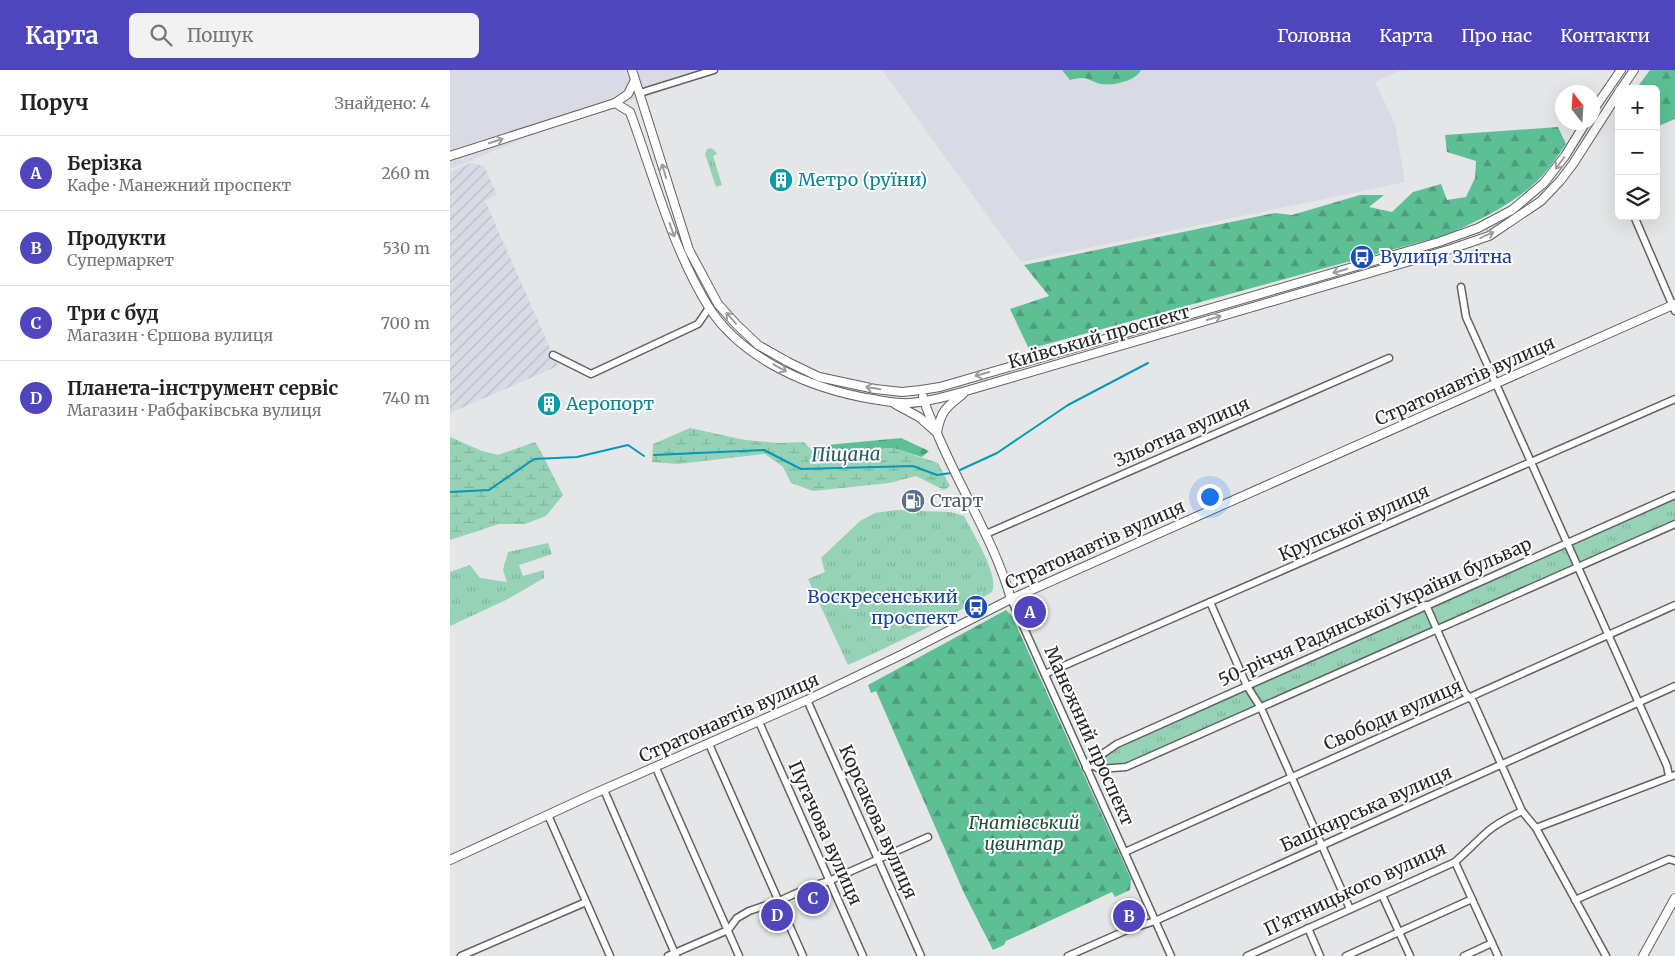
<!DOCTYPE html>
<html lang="uk">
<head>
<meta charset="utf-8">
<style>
	body { margin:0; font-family:Merriweather,serif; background:#f2f2f2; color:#222 }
	.controls { position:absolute; right:15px; top:15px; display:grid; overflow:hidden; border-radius:8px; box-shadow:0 5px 20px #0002 }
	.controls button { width:45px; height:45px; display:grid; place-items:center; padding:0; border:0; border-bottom:1px solid #e0e0e0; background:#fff; color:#222; font:25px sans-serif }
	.compass { position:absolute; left:1105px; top:15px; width:45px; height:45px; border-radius:50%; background:#fff; box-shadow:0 5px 20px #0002; rotate:343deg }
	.you { position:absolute; left:759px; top:426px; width:18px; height:18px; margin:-12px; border:4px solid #fff; border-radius:50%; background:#1a73e8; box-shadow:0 0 0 8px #1a73e833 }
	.badge { display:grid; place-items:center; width:32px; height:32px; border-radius:50%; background:#4f45bc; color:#fff; font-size:16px; font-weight:700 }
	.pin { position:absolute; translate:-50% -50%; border:2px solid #fff; box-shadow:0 1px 5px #0006 }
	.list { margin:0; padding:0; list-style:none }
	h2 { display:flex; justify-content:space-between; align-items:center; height:65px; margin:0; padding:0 20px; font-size:21px }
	h2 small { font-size:16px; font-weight:400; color:#767676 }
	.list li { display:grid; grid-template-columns:32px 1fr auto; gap:15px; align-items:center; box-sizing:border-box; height:75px; padding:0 20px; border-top:1px solid #e0e0e0 }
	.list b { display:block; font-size:19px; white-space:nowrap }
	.list p { margin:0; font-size:16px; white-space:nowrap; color:#767676 }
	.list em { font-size:16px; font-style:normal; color:#767676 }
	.icon { flex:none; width:28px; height:28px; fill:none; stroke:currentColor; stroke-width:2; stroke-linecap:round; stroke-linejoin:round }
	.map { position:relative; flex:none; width:1225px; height:886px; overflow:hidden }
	header { display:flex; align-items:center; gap:30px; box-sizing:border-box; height:70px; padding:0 25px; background:#4f45bc; color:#fff }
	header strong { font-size:24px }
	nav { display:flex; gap:28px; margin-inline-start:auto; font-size:18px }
	.search { width:350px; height:45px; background:#f2f2f2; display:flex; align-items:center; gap:12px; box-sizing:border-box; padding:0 18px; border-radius:8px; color:#767676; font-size:19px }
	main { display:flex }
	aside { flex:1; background:#fff }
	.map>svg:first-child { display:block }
	.built { fill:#d8dbe4 }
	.industrial { fill:url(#industrial-furrows) }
	.grass { fill:url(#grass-tufts) }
	.forest { fill:url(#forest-firs) }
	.wetland { fill:url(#wetland-marsh) }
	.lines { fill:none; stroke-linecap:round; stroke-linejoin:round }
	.stream { stroke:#0399b8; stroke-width:2 }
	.minor-casing { stroke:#616162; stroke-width:9 }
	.major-casing { stroke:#616162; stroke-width:10 }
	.minor { stroke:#fff; stroke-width:6 }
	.major { stroke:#fff; stroke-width:8 }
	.oneway { stroke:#9d9d9e }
	.labels { text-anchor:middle; stroke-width:4; stroke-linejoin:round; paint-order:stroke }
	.culture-label { font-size:18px; fill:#0d838f; stroke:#fff; text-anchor:start }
	.transit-label { font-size:18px; fill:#164399; stroke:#fff; text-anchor:start }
	.street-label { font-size:18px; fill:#262627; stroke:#fff }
	.service-label { font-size:18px; fill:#4e5e75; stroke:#fff; text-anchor:start }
	.park-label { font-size:18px; font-style:italic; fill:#234e3b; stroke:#fff }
	.water-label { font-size:19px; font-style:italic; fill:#295a68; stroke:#fff }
</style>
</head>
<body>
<header>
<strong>Карта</strong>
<div class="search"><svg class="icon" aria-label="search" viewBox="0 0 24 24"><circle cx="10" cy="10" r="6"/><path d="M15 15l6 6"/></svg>Пошук</div>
<nav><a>Головна</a><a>Карта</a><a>Про нас</a><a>Контакти</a></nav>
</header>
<main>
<aside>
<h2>Поруч<small>Знайдено: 4</small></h2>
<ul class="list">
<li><span class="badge">A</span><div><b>Берізка</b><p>Кафе · Манежний проспект</p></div><em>260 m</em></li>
<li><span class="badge">B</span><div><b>Продукти</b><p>Супермаркет</p></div><em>530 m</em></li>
<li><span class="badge">C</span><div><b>Три с буд</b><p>Магазин · Єршова вулиця</p></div><em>700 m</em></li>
<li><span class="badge">D</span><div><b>Планета-інструмент сервіс</b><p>Магазин · Рабфаківська вулиця</p></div><em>740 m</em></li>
</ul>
</aside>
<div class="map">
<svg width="1225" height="886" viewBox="0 0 1225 886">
	<defs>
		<pattern id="industrial-furrows" width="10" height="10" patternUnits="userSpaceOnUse" patternTransform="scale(1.25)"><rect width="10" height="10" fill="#d8dbe4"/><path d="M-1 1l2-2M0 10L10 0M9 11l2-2" fill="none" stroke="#b9bcc4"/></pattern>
		<pattern id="grass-tufts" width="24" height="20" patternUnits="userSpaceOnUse" patternTransform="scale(1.25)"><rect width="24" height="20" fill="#96d2b5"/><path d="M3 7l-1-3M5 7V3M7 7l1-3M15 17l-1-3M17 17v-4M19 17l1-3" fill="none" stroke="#81b49c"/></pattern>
		<pattern id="forest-firs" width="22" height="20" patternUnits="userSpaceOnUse" patternTransform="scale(1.25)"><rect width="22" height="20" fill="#5dc095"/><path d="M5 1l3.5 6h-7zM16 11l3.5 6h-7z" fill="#4d9c7a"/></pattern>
		<pattern id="wetland-marsh" width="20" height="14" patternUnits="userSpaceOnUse" patternTransform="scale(1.25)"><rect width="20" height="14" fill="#96d2b5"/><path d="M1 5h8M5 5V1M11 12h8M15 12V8" fill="none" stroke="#81b49c"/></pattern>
	</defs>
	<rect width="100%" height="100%" fill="#e5e6e7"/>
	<g class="built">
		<polygon points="0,0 272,0 108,55 0,99"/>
		<polygon points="432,0 951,0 925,12 945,54 955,112 571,192"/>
	</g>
	<polygon class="industrial" points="21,93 34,96 47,125 35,131 108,296 0,343 0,102"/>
	<g class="grass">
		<polygon points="261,78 264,80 267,84 263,86 272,115 266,117 255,84 257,79"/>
		<polygon points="1225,427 1225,450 675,694 655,695 652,691 652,687 668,675"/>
		<path d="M446,440L500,442L514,446C522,462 550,506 542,522C495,550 447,573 398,595L358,509L375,502L371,488L410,451L425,443Z"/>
		<polygon points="98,473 102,484 69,495 73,506 94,500 94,508 58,529 0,556 0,502 20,495 30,508 57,512 53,500 58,482"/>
	</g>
	<g class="forest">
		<path d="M612,0H691C686,11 663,16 651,14C645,13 639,8 632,8C628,8 624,9 620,10Z"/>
		<polygon points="1200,0 1225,0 1225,49 1206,57 1206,19 1186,19"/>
		<path d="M1108,57L1116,74C1109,84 1102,95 1093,105C1067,133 1031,149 996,165L579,279L560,239L599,226L574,195L825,143L842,145L910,125H934L919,137L942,142L963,122L991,114L997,130L1016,127L1025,108L1026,91L997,82L995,65Z"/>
		<polygon points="451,368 479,381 472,387 443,378 366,385 366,376"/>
		<polygon points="556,540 562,546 681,809 680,820 665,827 662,822 556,871 554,875 543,880 514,823 426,621 421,623 418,615"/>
	</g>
	<g class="wetland">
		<polygon points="240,358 295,370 329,373 354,372 366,385 443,378 488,393 500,416 494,420 466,406 439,413 363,421 341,413 333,397 315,384 228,394 202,392 203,374"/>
		<polygon points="0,367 32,381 48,385 85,372 91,382 113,425 96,446 75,454 49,454 0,470"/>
	</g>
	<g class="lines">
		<g class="stream">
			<polyline points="204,385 314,380 351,399 463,396 487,405 501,403"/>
			<polyline points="510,400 547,383 618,335 698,293"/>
			<polyline points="0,422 39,420 84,389 127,387 178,375 194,386"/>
		</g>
		<g class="minor-casing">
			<g id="minor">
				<polyline points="190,23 264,0"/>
				<polyline points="1184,146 1225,241"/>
				<polyline points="1011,217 1016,247 1217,696 1219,706"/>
				<polyline points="103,285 141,304 248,254 259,238"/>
				<polyline points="536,464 939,288"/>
				<polyline points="561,529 721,886"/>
				<polyline points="760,532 797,616 811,638 900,839"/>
				<polyline points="976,535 1015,623 1023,631 1072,741 1086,758 1156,886"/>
				<polyline points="595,604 1225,329"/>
				<polyline points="357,630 471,886"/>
				<polyline points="309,652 413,886"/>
				<polyline points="259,674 353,886"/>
				<polyline points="643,695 645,689 667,674 1225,425"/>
				<polyline points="206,698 289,886"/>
				<polyline points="636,698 643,695 649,699 676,697 1225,454"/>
				<polyline points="154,720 226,886"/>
				<polyline points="98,745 160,886"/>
				<polyline points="1086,758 1225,705"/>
				<polyline points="675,782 1225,535"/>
				<polyline points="1005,792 1048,886"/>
				<polyline points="932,825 960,886"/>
				<polyline points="1125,830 1219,789 1225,791"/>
				<polyline points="858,858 870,886"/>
				<polyline points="11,886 136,832"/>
				<polyline points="218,886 278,860 287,848 299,841 329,831 362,816 379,811 478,767"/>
				<polyline points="618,886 677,860 705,851 1225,616"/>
				<path d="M797,886L1005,792C1016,782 1026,772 1037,762C1047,753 1060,747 1072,741"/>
				<polyline points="896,886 1022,829"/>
				<polyline points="1014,886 1042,873"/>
			</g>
		</g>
		<g class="major-casing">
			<g id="major">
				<polyline points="182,0 239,180 268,234 286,254 308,275 338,292 369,307 425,319 452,322 471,320 490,317 989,172 1028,158 1062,140 1094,113 1115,86 1136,52"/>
				<polyline points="1171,19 1184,0"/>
				<polyline points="165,33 178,24 185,10"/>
				<polyline points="1142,42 1171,0"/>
				<path d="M0,86L165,33L180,42C204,107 222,177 258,236C292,290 362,319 422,329C435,331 448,334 460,333C479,332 498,326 516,321L1001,179L1039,166L1091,131L1110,111L1123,94L1169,22"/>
				<path d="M473,327C476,339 482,351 487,363C510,419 544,470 561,529"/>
				<polyline points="445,334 469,347 485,361"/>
				<path d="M487,362C491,341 496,337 513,324"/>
				<polyline points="0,790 141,725 357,630 453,584 561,529 1225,234"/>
				<polyline points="1193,886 1225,828"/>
			</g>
		</g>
		<use href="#minor" class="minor"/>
		<use href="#major" class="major"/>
	</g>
	<defs><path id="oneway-shaft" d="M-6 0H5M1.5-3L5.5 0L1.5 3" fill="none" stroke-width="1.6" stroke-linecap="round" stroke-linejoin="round" transform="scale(1.25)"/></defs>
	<g class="oneway">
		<use href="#oneway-shaft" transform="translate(46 71) rotate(-18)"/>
		<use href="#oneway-shaft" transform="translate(1110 93) rotate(127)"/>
		<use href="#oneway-shaft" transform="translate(214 101) rotate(-107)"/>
		<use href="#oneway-shaft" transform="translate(222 160) rotate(70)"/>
		<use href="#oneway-shaft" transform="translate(1037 165) rotate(-24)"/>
		<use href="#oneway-shaft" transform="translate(890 201) rotate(164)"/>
		<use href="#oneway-shaft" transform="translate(281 248) rotate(-132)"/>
		<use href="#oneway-shaft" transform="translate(764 248) rotate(-16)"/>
		<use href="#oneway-shaft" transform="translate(330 298) rotate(29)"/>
		<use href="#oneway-shaft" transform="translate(532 304) rotate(164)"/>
		<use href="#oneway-shaft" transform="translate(423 318) rotate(-170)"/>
	</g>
	<defs>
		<g id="building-disc" transform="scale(1.25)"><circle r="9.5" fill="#0f9aa8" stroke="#fff"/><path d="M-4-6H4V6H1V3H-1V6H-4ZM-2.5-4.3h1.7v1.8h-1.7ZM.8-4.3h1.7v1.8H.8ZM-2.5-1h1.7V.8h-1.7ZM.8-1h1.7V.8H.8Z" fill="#fff"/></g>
		<g id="bus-disc" transform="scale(1.25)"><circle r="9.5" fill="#1a4fb4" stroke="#fff"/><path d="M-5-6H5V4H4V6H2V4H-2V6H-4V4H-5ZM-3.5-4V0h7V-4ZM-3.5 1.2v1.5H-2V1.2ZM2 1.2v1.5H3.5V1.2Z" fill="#fff"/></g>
		<g id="fuel-disc" transform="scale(1.25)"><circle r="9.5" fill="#5c6f8a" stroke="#fff"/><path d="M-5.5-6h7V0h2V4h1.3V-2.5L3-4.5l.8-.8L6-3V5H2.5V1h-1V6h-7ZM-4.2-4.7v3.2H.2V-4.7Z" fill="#fff"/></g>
	</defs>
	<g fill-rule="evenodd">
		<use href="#building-disc" x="331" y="110"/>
		<use href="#bus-disc" x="912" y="187"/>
		<use href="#building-disc" x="99" y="334"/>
		<use href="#fuel-disc" x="463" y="431"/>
		<use href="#bus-disc" x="526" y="537"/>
	</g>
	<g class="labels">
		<g class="culture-label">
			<text x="348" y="116">Метро (руїни)</text>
			<text x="116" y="340">Аеропорт</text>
		</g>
		<g class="transit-label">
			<text x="930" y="193">Вулиця Злітна</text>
			<text x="508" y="533" text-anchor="end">Воскресенський<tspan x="508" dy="21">проспект</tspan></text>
		</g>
		<g class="street-label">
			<text transform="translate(649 267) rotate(-16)" y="6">Київський проспект</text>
			<text transform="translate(1015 311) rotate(-24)" y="6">Стратонавтів вулиця</text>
			<text transform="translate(732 362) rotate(-24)" y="6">Зльотна вулиця</text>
			<text transform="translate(904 453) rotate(-24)" y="6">Крупської вулиця</text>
			<text transform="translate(645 475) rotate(-24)" y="6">Стратонавтів вулиця</text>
			<text transform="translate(925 542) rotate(-24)" y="6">50-річчя Радянської України бульвар</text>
			<text transform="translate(943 645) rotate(-24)" y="6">Свободи вулиця</text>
			<text transform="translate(279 648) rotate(-24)" y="6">Стратонавтів вулиця</text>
			<text transform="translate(639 666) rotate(66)" y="6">Манежний проспект</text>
			<text transform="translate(916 739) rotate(-24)" y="6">Башкирська вулиця</text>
			<text transform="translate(428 752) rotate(66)" y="6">Корсакова вулиця</text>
			<text transform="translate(375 763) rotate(66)" y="6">Пугачова вулиця</text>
			<text transform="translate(905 819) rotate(-25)" y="6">П’ятницького вулиця</text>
		</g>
		<g class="service-label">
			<text x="480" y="437">Старт</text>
		</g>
		<g class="park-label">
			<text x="574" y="759">Гнатівський<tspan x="574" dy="21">цвинтар</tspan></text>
		</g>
		<g class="water-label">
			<text transform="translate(396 384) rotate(-1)" y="7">Піщана</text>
		</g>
	</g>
</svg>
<div class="controls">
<button>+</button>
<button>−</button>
<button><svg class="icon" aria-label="layers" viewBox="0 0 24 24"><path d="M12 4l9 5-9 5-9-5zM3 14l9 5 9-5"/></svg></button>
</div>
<svg class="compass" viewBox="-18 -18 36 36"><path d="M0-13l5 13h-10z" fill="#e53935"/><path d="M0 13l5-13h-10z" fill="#767676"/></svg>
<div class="you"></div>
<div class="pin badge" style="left:580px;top:542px">A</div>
<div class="pin badge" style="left:679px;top:846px">B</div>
<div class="pin badge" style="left:363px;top:828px">C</div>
<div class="pin badge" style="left:327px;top:845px">D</div>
</div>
</main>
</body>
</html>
